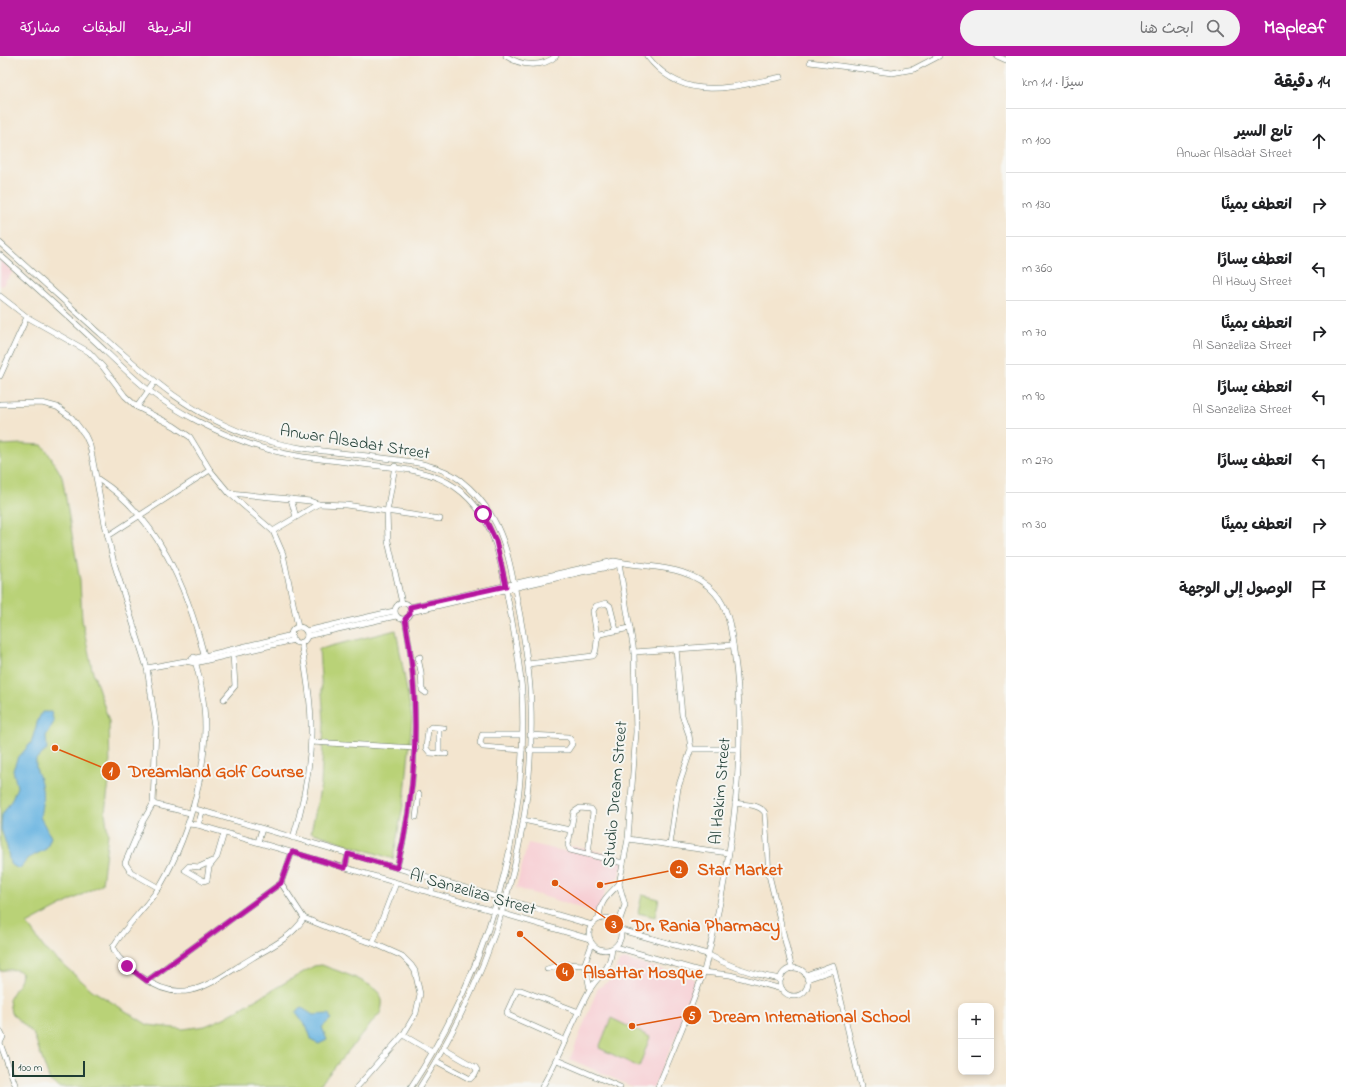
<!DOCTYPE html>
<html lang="ar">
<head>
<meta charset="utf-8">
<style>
	body { margin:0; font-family:"Indie Flower","Playpen Sans Arabic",sans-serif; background:#f2f2f2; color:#202124; direction:rtl }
	.controls { position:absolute; right:12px; bottom:12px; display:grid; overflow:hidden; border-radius:8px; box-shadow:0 2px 6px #0003 }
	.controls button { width:36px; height:36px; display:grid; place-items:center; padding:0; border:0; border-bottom:1px solid #e0e0e0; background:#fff; color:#202124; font:20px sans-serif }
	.scale { position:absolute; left:12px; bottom:10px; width:73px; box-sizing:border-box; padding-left:4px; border:2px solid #1f3d34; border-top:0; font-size:11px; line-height:14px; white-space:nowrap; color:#1f3d34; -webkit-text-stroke:3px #f6f6f2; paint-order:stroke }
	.stop { position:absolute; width:12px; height:12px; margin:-9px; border:3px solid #b5179e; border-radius:50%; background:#fff }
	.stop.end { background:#b5179e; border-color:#fff; box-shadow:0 1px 4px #0008 }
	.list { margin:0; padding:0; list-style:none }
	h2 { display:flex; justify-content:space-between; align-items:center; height:52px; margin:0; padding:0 16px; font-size:17px }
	h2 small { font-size:13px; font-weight:400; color:#757577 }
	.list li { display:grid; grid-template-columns:26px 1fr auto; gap:12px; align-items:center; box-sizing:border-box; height:64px; padding:0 16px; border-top:1px solid #e0e0e0 }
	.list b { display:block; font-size:15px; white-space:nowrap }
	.list p { margin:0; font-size:13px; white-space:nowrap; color:#757577 }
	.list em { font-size:13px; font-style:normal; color:#757577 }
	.icon { flex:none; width:22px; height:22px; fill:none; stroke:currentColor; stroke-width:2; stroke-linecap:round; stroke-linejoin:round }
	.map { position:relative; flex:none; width:1006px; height:1031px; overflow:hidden; direction:ltr }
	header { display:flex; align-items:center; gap:24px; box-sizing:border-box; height:56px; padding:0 20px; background:#b5179e; color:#fff }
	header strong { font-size:19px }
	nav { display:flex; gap:22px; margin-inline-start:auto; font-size:14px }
	.search { width:280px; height:36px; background:#f2f2f2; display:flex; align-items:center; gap:10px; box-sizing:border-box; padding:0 14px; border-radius:22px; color:#757577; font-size:15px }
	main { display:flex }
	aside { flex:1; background:#fff }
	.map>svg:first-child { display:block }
	.built { fill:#f7cfd4 }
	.green { fill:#b9d277; stroke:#6c8856 }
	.water { fill:#68b4e1; stroke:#44788a }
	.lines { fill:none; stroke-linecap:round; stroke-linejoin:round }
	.minor-casing { stroke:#69786a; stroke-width:6 }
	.minor { stroke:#fff; stroke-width:5 }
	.route { stroke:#b5179e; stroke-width:5 }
	.labels { text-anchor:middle; stroke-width:4; stroke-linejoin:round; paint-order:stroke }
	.street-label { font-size:17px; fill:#1f3d34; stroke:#f6f6f2 }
	.leader { fill:none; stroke:#de580e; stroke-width:1.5 }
	.callout-dot { fill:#de580e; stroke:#f6f6f2; stroke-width:1.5 }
	.mark-label { font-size:12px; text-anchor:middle; font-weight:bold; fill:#fff }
	.callout-label { font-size:18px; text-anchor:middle; font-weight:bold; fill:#de580e; stroke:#f6f6f2; stroke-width:4; stroke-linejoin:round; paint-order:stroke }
</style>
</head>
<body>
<header>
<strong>Mapleaf</strong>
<div class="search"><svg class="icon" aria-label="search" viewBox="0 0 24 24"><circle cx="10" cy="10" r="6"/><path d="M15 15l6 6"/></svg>ابحث هنا</div>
<nav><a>الخريطة</a><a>الطبقات</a><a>مشاركة</a></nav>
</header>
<main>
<aside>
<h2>14 دقيقة<small>سيرًا · 1.1 km</small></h2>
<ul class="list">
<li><svg class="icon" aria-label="ahead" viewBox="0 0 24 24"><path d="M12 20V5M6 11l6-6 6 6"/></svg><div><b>تابع السير</b><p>Anwar Alsadat Street</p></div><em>100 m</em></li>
<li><svg class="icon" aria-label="right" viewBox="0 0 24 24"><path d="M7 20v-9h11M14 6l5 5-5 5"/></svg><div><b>انعطف يمينًا</b></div><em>130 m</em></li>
<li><svg class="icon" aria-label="left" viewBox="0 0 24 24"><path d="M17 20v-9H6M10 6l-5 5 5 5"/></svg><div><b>انعطف يسارًا</b><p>Al Hawy Street</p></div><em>360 m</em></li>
<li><svg class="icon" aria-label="right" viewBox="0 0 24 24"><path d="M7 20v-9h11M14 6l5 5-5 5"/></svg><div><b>انعطف يمينًا</b><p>Al Sanzeliza Street</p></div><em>70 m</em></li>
<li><svg class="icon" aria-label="left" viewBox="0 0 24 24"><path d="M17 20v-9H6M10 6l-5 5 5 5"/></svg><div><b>انعطف يسارًا</b><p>Al Sanzeliza Street</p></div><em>90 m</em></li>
<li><svg class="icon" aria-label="left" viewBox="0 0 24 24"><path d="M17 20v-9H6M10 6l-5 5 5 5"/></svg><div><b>انعطف يسارًا</b></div><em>270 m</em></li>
<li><svg class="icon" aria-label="right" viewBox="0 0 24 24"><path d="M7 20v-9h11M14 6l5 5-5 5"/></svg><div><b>انعطف يمينًا</b></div><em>30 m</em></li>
<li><svg class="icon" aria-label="arrive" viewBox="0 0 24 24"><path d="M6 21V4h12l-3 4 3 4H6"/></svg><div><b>الوصول إلى الوجهة</b></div></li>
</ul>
</aside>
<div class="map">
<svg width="1006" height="1031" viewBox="0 0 1006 1031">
	<rect width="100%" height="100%" fill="#f6f6f2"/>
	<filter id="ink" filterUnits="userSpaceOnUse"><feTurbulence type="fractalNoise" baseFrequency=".025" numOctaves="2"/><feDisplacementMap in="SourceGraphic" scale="8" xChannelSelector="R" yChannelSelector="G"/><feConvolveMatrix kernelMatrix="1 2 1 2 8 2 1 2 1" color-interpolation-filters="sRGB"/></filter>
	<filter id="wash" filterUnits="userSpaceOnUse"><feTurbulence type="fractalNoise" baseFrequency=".012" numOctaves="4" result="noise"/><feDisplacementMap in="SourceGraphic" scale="16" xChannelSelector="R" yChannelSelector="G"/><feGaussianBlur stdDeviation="0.9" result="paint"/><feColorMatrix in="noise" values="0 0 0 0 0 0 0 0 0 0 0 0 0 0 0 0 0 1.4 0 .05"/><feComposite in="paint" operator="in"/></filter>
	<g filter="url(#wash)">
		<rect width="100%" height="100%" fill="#f3e5cf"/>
		<g class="built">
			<polygon points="0,203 13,216 2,230 0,229"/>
			<polygon points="528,787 568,796 571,790 625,801 619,820 607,831 599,854 595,856 516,832"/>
			<polygon points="624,903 693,922 694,925 687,955 654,1031 633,1031 570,1003 598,932 612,923 619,905"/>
		</g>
		<g class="green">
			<path d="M22,388L42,389L47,395L62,420L80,525L82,564L92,613L109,665L110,719L105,756L108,778L102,828L27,868L44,892L92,934L148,969L183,973L205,970L224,962L314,910L322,909C336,915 380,927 382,944C383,948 381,953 381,956L318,1031H59L50,1025L33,977L11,957L9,944C16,929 38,908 0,915V389Z"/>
			<polygon points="396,574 412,663 405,738 393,803 311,776 321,729 324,666 319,593"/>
			<polygon points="642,839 659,843 655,861 638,857"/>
			<polygon points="611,962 650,981 639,1011 599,992"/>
		</g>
		<g class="water">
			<path d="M42,656H51L54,666L46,680L47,694L36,703C35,717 39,716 41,727C44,740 42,749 40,761L51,781L46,793L29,802L19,813L10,808L7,791L1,773L2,759L11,745L17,731L13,714L17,703L31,687L38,664Z"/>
			<polygon points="302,952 313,959 329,958 331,963 322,971 327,984 319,988 312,985 307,971 296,956"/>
		</g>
	</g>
	<g filter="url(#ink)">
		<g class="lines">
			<g class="minor-casing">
				<g id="minor">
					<path d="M506,0C521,10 542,12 556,0"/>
					<path d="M647,0C684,48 730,31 781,21"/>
					<polyline points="997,0 1006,4"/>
					<polyline points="810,6 892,17 914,13 939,0"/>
					<path d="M0,187C31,215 62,243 93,271C144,317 190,361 258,382C296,394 336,396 375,401C404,405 436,406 460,424C501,456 508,496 517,544C524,579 530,614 531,650C535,785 492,918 420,1031"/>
					<path d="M0,199C29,225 58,251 87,278C107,296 126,316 147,333C176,356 216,376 250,388C284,400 319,403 354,407C388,412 426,411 455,431C494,458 500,501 508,544C514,575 520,606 522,637C529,775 487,916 411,1031"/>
					<polyline points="0,240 27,261 89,296 103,311 125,340 137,351 174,370 190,381 210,414 229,437 273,475 283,498 298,571"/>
					<polyline points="0,320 27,261"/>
					<polyline points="0,348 42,347 57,351 72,362 85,379 90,390 105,468 114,507 147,612 156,671 153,748 143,765 125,807 131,816 159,832"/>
					<polyline points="137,351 154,327"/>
					<polyline points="395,410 387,456 388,485 402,547"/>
					<path d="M98,423C158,461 187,532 204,599"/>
					<polyline points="230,437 310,445 318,448 346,449 440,463"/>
					<polyline points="291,443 296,461"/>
					<polyline points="273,475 318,448"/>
					<polyline points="108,480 210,414"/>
					<circle cx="403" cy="555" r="8"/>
					<path d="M410,551L614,505C648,513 689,507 715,537C729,553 731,574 734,595C749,697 730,816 704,915C700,927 695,939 691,950C680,978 669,1004 658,1031"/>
					<polyline points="411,556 582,516 614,510 619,507"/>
					<circle cx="299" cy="579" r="8"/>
					<polyline points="306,575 394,555"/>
					<polyline points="307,580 396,560"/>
					<polyline points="597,581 593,555 596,550 606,547 610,550 616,574"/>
					<polyline points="634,596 733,589"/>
					<path d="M194,601C197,613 201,625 202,637C213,698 191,777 160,830C146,852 126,869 113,891L114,894C120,906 132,913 142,921C185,953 213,925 252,902C271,891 292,881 304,862"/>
					<polyline points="420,601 418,602 421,616 422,634 426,637"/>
					<polyline points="192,603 292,579"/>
					<path d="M528,608L593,600C599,594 594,584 600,578L630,572"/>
					<polyline points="147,612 185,605 195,607 294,584"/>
					<polyline points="224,643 235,630 233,598"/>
					<polyline points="444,672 431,671 428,674 426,692 430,697 446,698"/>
					<polyline points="311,686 416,692"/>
					<polyline points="691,693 738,693"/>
					<polyline points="522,694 483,691 480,687 482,679 522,679"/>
					<polyline points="529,694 568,694 572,688 571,684 568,681 530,679"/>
					<polyline points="439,698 439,672"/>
					<path d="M735,747C745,749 760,748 765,757L769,819L792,913"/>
					<polyline points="153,748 190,757"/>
					<polyline points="192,752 592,869"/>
					<polyline points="416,761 419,738"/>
					<polyline points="523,764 570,774"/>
					<polyline points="188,768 198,769 590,883"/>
					<polyline points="198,769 202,756"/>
					<path d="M293,782C303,749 310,714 311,680C312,649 306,617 301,586"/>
					<polyline points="628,783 728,797"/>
					<polyline points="258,786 262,773"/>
					<polyline points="670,789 678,732 691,693 689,679 682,659 676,593"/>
					<polyline points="292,796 281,827 304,862 346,879 373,887 402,900 411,909 415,915 420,938 416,957 403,979 357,1031"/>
					<polyline points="588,798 593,756 591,753 580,752 574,756 568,789 570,794 623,807"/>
					<polyline points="212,805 199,811 189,810 185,814 204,825 207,824 209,811 217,801 224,777"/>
					<polyline points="345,812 348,798"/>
					<path d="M397,812C418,729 421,648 405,563"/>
					<polyline points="431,837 435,822"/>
					<circle cx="605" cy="878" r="16"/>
					<path d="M599,863C600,844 607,841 619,828"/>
					<polyline points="618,869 625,849 619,828 628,783 636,676 634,596 619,507"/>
					<path d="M621,874L707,898C730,911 755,919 781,923"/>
					<polyline points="373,887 396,827"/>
					<polyline points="616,891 703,916 730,919 782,933"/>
					<circle cx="794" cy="926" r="14"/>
					<polyline points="547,913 563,908 585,909"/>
					<polyline points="806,919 833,909 861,1031"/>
					<polyline points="807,923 834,914"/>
					<polyline points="147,925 281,827"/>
					<polyline points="590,934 585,907 592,888"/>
					<polyline points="0,975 3,981 0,987 16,1031"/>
					<polyline points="403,979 432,996"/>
					<polyline points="566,985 508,959 507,956 517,934 521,934 579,956"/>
					<polyline points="557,1004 620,1031"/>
					<polyline points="436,1005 470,1023 476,1017 477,1014 475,1011 444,993"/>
					<path d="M542,1031C560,1000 572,966 589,935C599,917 609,918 612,893"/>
				</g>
			</g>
			<use href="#minor" class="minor"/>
		</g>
	</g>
	<g class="lines" filter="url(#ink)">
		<path class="route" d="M127,910L147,925L281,827L292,796L345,812L348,798L397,812C418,729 421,648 405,563L410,558V551L506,530L496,485L483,458"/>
	</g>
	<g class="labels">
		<g class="street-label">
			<text transform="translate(355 385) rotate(9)" y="6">Anwar Alsadat Street</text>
			<text transform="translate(719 735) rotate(-85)" y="6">Al Hakim Street</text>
			<text transform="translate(614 738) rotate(-85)" y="6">Studio Dream Street</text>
			<text transform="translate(473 835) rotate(16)" y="6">Al Sanzeliza Street</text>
		</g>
	</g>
	<path class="leader" d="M55 692L111 715M600 829L679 813M555 827L614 868M520 878L565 916M632 970L692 959"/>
	<g class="callout-dot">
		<circle cx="55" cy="692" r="4"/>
		<circle cx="600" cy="829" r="4"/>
		<circle cx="555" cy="827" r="4"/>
		<circle cx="520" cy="878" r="4"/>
		<circle cx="632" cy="970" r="4"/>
		<circle cx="111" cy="715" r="10"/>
		<circle cx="679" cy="813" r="10"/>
		<circle cx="614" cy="868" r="10"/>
		<circle cx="565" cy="916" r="10"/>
		<circle cx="692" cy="959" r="10"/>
	</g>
	<g class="mark-label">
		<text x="111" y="719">1</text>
		<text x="679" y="817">2</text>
		<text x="614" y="872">3</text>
		<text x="565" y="920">4</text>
		<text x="692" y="964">5</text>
	</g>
	<g class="callout-label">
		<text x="216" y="721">Dreamland Golf Course</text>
		<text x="740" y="819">Star Market</text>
		<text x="706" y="875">Dr. Rania Pharmacy</text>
		<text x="643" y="922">Alsattar Mosque</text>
		<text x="810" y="966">Dream International School</text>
	</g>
</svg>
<div class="controls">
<button>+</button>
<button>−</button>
</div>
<div class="scale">100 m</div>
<div class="stop" style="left:483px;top:458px"></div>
<div class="stop end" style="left:127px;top:910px"></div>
</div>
</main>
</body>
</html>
